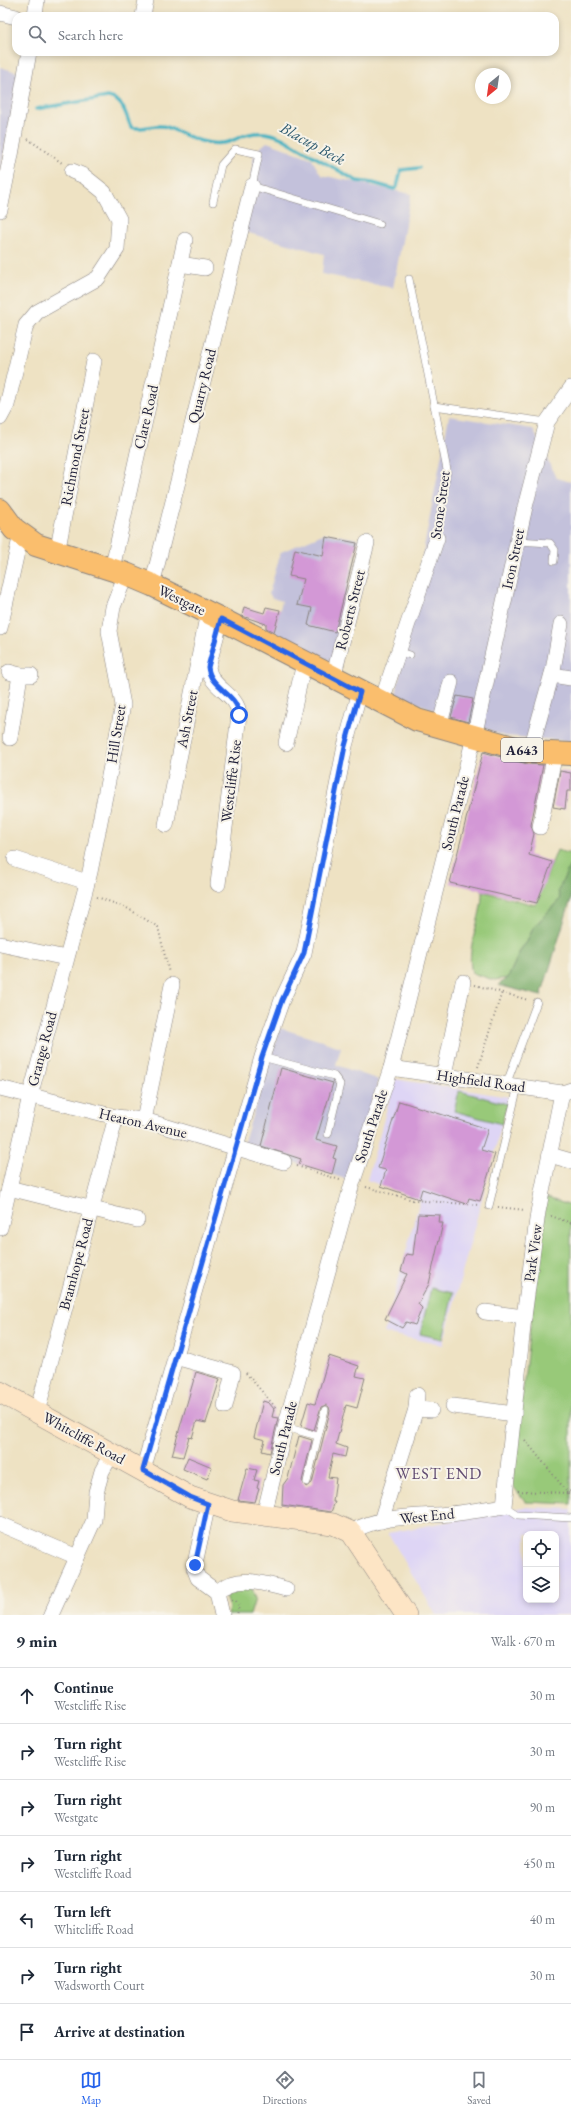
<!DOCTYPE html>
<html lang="en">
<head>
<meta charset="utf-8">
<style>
	body { margin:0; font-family:"EB Garamond",serif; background:#f6f6f7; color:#1f2937 }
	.controls { position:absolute; right:12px; bottom:12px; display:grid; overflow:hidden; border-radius:8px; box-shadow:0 2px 6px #0003 }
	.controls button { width:36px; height:36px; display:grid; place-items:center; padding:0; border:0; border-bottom:1px solid #e0e1e3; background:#fff; color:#1f2937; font:20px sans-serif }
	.compass { position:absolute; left:475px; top:68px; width:36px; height:36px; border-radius:50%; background:#fff; box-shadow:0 2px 6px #0003; rotate:209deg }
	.stop { position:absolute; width:12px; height:12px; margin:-9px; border:3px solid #2563eb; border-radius:50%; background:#fff }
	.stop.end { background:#2563eb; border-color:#fff; box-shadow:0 1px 4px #0008 }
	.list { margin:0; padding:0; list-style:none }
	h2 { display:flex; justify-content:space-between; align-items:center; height:52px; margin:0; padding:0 16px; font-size:17px }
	h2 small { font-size:13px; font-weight:400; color:#747a83 }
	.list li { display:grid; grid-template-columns:26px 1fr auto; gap:12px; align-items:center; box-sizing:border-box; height:56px; padding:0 16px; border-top:1px solid #e0e1e3 }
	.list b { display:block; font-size:15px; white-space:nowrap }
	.list p { margin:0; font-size:13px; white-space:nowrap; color:#747a83 }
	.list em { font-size:13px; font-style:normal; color:#747a83 }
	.icon { flex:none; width:22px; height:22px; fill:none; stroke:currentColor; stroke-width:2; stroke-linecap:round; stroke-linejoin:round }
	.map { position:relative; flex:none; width:571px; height:1615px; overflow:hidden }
	.search { position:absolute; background:#fff; box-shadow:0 2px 6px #0003; left:12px; right:12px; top:12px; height:44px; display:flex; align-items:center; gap:10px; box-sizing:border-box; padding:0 14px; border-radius:12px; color:#747a83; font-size:15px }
	.sheet { height:444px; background:#fff }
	nav { display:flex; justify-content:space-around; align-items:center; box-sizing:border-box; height:56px; border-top:1px solid #e0e1e3; background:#fff; font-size:11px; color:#747a83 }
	nav a { display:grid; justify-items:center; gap:2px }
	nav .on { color:#2563eb }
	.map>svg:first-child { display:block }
	.built { fill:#ded5f5; fill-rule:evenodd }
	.industrial { fill:#c3c1db }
	.green { fill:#98c979; stroke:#5d765a }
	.forest { fill:#7aad69; stroke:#4e6852 }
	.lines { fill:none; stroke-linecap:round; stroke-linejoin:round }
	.stream { stroke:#45b2c2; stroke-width:3.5 }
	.building { fill:#d398d6 }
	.lane-casing { stroke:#88827f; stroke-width:8 }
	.street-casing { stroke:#88827f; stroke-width:16 }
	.secondary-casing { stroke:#88827f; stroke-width:22 }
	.primary-casing { stroke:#88827f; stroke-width:24 }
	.path { stroke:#88827f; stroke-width:2; stroke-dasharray:1 3; stroke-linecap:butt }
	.lane { stroke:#fff; stroke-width:7 }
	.street { stroke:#fff; stroke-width:15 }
	.secondary { stroke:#fde5c5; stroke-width:21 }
	.primary { stroke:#fabe6d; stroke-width:22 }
	.route { stroke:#2563eb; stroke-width:5 }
	.labels { text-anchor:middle; stroke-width:4; stroke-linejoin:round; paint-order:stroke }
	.shield { fill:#f7f3e8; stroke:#62616f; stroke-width:1 }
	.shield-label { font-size:14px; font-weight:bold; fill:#22223b }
	.street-label { font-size:15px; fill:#22223b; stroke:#f7f3e8 }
	.water-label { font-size:16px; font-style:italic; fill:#305c71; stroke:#f7f3e8 }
	.neighbourhood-label { font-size:16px; letter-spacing:1px; fill:#604b71; stroke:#f7f3e8 }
</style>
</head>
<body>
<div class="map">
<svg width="571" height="1615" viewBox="0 0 571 1615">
	<rect width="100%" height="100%" fill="#f7f3e8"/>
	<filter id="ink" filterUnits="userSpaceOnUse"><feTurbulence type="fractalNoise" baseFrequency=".025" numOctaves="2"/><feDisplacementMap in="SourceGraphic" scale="8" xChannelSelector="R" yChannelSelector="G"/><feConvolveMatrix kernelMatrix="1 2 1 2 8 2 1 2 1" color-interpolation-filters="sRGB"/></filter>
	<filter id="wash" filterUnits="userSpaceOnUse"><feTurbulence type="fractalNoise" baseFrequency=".012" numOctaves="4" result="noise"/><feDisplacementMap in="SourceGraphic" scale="16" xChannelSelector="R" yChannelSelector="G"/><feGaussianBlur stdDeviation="0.9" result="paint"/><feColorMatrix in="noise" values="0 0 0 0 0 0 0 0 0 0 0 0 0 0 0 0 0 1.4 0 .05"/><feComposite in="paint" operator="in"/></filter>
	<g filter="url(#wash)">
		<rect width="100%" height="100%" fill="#eee2c3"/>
		<g class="built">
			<polygon points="395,1079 509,1097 443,1345 384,1333 420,1200 367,1180"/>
			<path d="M524,1507L571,1509V1615H436L388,1533ZM526,1534H556V1600H526Z"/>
		</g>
		<g class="industrial">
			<polygon points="0,67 20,73 0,172"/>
			<polygon points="267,142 311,158 321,175 411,194 393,288 322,274 324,254 245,232 254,153"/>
			<polygon points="449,416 533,429 556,478 571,482 571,741 504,736 396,695"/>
			<polygon points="325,533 358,539 332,662 274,634 282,601 272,598 269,593 281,552"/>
			<polygon points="280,1028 341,1047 336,1065 379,1080 348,1180 243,1145"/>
		</g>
		<g class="green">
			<path d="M557,850L571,854V867H569L560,899L533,928L527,942L521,949L508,978L494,980L472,973C465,946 483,918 482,891L535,905Z"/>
			<polygon points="459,1091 507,1104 502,1124 454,1111"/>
			<polygon points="545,1197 571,1206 571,1504 526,1502 512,1485"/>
			<polygon points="431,1288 453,1293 443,1339 420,1334"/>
			<polygon points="252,1586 255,1599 250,1615 227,1615 229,1608 223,1591"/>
		</g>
		<polygon class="forest" points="569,867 571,867 571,899 541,996 498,985 508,978 521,949 527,942 533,928 560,899 558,891"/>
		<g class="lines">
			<path class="stream" d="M36,109L108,97C124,100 125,113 131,127C142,131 155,123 167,127C185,134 203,146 223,143C228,143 233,140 238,138C254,131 266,131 282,138L357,181L373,183L394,189L397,187L401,170L419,168"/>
		</g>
		<g id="blocks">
			<g class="building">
				<polygon points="326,537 357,543 335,632 308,625 312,608 297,605 304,579 289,576 295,549 323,556"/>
				<polygon points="244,607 264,613 266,607 280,610 274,632 266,628 266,624 242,616"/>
				<polygon points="457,696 473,699 468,722 451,717"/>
				<polygon points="483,752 527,764 543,765 531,825 534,834 529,855 552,862 537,903 450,883"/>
				<polygon points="560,771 571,773 571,791 567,791 565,809 553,807"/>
				<polygon points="281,1068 333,1083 316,1140 337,1146 333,1158 336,1159 332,1174 299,1164 301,1159 261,1146"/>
				<polygon points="399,1101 488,1129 481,1150 495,1154 480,1201 469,1198 467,1204 422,1189 419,1199 381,1186 386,1170 378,1168"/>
				<polygon points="418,1214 440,1215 439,1223 443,1223 429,1284 418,1304 422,1308 415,1325 406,1322 402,1328 385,1319 407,1274 401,1271 406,1254 413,1255"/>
				<polygon points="329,1356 359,1366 356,1376 365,1378 357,1408 346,1405 336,1444 347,1448 345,1457 333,1454 328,1477 336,1478 333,1502 335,1502 331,1512 282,1505 283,1485 288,1478 299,1436 312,1440 302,1481 306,1487 312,1483 330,1411 329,1407 326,1405 321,1407 314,1430 301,1426 308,1402 315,1404"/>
				<polygon points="196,1372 220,1379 206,1423 197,1421 192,1438 189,1437 183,1457 172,1455"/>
				<polygon points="263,1401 269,1403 274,1409 272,1417 278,1418 270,1453 262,1451 265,1440 254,1437"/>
				<polygon points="188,1457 212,1467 207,1479 183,1469"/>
				<polygon points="247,1468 257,1470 254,1480 259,1481 257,1488 259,1489 255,1502 238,1500"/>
			</g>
		</g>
	</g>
	<g filter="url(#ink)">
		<use href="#blocks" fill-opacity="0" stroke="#88827f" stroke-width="1"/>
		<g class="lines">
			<g class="lane-casing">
				<g id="lane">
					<polyline points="213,202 221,165 235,149 259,154 252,186 380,224"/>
					<polyline points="409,279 447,470 437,538"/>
					<polyline points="434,406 547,422"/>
					<polyline points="517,541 550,543 555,550 554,561"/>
					<polyline points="398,651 410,655"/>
					<polyline points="262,1057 334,1076 340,1084 328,1134"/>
					<polyline points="506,1085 537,1002"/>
					<polyline points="489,1206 518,1086"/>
					<polyline points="285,1427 318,1436 307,1482"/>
					<polyline points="318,1436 325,1410"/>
					<polyline points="504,1506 518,1515 571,1518"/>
				</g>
			</g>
			<g class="street-casing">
				<g id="street">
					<polyline points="0,13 16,17"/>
					<polyline points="35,16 37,0"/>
					<polyline points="143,16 146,0"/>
					<polyline points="0,210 11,155 29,52"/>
					<polyline points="180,264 205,268"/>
					<polyline points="0,418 7,405 26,325 37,312 98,278 117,249 119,219 104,192 84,176 72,171"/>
					<polyline points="57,553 94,361"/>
					<polyline points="112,569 185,240"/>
					<polyline points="152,585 252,186"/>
					<polyline points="0,628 21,534"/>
					<polyline points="9,672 20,675 31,675"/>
					<polyline points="552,675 571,678"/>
					<polyline points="333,678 367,543"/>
					<polyline points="381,703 437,538"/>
					<polyline points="439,727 451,682"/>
					<polyline points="10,738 20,675"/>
					<polyline points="286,743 304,663"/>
					<polyline points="530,752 553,670 561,624"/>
					<polyline points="166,825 208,612"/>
					<polyline points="540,827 555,753"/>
					<polyline points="15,859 87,882"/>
					<path d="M218,884L239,715C239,694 210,689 208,667L221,619"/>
					<polyline points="0,944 66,958"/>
					<polyline points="391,1068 562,1093 571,1090"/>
					<polyline points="444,1075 463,982"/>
					<polyline points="0,1088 116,1117 144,1120 284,1162"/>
					<polyline points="144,1120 172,985"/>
					<polyline points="550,1155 571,1161"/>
					<polyline points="9,1188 137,1220"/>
					<polyline points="0,1228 30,1096 90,872 123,705 109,631 113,607 126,574"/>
					<polyline points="485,1312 524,1317"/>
					<polyline points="175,1357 233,1373 225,1406"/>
					<polyline points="453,1406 514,1414"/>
					<polyline points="416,1409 431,1410"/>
					<polyline points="37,1412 116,1117"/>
					<polyline points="143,1470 262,1057 282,1000 304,953 345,746 360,691"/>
					<polyline points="208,1504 194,1568 198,1578 217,1592 222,1615"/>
					<polyline points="264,1515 287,1420 352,1184 391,1068 474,737 525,507 547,422 571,388"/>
					<polyline points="381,1521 416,1409 417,1395"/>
					<polyline points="0,1524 77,1557"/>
					<path d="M351,1532C379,1515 418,1517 450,1514C468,1512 486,1509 504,1506L524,1317L538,1212L562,1093"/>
					<path d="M217,1592C239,1574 262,1583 286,1589"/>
					<polyline points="51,1615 94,1520 96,1492 102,1471 112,1453"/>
				</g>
			</g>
			<g class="secondary-casing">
				<polyline id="secondary" points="0,1392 190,1497 232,1511 333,1524 351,1532 406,1615"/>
			</g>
			<g class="primary-casing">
				<polyline id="primary" points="0,510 14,529 36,545 126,574 152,585 221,619 417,720 530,752 571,754"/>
			</g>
			<g class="path">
				<polyline points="28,139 62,163"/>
				<polyline points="97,897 127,908 158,927 169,973"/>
				<polyline points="475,985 528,1000"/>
				<polyline points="478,1067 502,992"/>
				<polyline points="297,1166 340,1180"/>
				<polyline points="366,1187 413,1200 479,1205"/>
				<polyline points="498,1207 525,1210"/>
				<polyline points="551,1216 571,1223"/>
				<polyline points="246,1373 277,1409"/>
				<polyline points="525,1440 568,1493 571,1493"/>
				<polyline points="518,1491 568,1493 571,1490"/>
				<polyline points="232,1601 236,1601 239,1606 237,1615"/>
			</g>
			<use href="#lane" class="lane"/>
			<use href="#street" class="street"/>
			<use href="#secondary" class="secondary"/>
			<use href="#primary" class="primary"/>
		</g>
	</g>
	<g class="lines" filter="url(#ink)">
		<path class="route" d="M195,1565L208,1504L190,1497L143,1470L262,1057L282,1000L304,953L345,746L360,692L221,619L208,667C210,689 238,693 239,715"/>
	</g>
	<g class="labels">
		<rect class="shield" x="501" y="738" width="42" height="24" rx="3"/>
		<g class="shield-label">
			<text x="522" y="755">A643</text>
		</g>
		<g class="street-label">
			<text transform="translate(202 386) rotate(-76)" y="5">Quarry Road</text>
			<text transform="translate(146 417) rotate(-77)" y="5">Clare Road</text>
			<text transform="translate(75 457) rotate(-79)" y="5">Richmond Street</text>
			<text transform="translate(440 505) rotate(-82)" y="5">Stone Street</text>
			<text transform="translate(513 559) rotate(-78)" y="5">Iron Street</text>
			<text transform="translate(182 600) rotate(26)" y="5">Westgate</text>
			<text transform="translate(350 610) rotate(-76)" y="5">Roberts Street</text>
			<text transform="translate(187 719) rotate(-79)" y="5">Ash Street</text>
			<text transform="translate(116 734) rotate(-81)" y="5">Hill Street</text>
			<text transform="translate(231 781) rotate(-83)" y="5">Westcliffe Rise</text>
			<text transform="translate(455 813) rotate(-76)" y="5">South Parade</text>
			<text transform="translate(42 1049) rotate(-75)" y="5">Grange Road</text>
			<text transform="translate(481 1081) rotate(8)" y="5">Highfield Road</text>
			<text transform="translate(143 1123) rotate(13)" y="5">Heaton Avenue</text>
			<text transform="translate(371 1126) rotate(-72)" y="5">South Parade</text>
			<text transform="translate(533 1253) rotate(-82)" y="5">Park View</text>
			<text transform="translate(76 1264) rotate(-75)" y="5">Bramhope Road</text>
			<text transform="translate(84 1438) rotate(29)" y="5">Whitcliffe Road</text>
			<text transform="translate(283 1438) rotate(-76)" y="5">South Parade</text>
			<text transform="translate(427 1516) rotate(-6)" y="5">West End</text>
		</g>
		<g class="water-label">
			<text transform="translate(313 143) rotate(29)" y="6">Blacup Beck</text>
		</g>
		<g class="neighbourhood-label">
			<text x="439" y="1479">WEST END</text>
		</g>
	</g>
</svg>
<div class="controls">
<button><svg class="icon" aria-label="locate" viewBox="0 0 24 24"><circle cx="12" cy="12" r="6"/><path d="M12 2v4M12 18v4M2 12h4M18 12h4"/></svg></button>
<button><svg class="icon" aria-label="layers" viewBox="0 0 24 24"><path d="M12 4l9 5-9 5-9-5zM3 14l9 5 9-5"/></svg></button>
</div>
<svg class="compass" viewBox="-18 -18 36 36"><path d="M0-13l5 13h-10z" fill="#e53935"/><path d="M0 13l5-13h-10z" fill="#747a83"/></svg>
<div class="stop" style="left:239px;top:715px"></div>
<div class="stop end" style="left:195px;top:1565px"></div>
<div class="search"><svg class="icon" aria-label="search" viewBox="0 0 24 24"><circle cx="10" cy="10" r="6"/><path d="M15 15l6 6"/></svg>Search here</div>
</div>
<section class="sheet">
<h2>9 min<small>Walk · 670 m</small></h2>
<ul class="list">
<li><svg class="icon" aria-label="ahead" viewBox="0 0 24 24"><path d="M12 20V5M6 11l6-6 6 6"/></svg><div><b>Continue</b><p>Westcliffe Rise</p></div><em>30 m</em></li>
<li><svg class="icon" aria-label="right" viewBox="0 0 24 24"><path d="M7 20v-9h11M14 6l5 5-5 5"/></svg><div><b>Turn right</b><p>Westcliffe Rise</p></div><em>30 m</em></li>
<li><svg class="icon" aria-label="right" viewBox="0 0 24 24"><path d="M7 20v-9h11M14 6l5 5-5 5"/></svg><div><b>Turn right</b><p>Westgate</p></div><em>90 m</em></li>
<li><svg class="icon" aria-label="right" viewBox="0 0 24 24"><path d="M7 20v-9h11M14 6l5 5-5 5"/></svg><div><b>Turn right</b><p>Westcliffe Road</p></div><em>450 m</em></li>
<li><svg class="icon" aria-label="left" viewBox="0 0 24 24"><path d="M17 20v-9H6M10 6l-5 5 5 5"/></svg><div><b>Turn left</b><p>Whitcliffe Road</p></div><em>40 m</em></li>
<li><svg class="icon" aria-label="right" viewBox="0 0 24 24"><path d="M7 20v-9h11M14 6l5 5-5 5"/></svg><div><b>Turn right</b><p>Wadsworth Court</p></div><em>30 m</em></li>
<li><svg class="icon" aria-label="arrive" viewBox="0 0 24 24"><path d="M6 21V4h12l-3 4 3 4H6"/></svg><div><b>Arrive at destination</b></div></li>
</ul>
</section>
<nav>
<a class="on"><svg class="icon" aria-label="map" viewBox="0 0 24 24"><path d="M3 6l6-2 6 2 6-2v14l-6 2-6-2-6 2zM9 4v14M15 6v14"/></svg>Map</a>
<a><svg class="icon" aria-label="directions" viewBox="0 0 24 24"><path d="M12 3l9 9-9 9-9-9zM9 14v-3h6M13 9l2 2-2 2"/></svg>Directions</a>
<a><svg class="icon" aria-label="saved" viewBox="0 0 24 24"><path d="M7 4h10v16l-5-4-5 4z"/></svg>Saved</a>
</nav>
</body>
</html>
